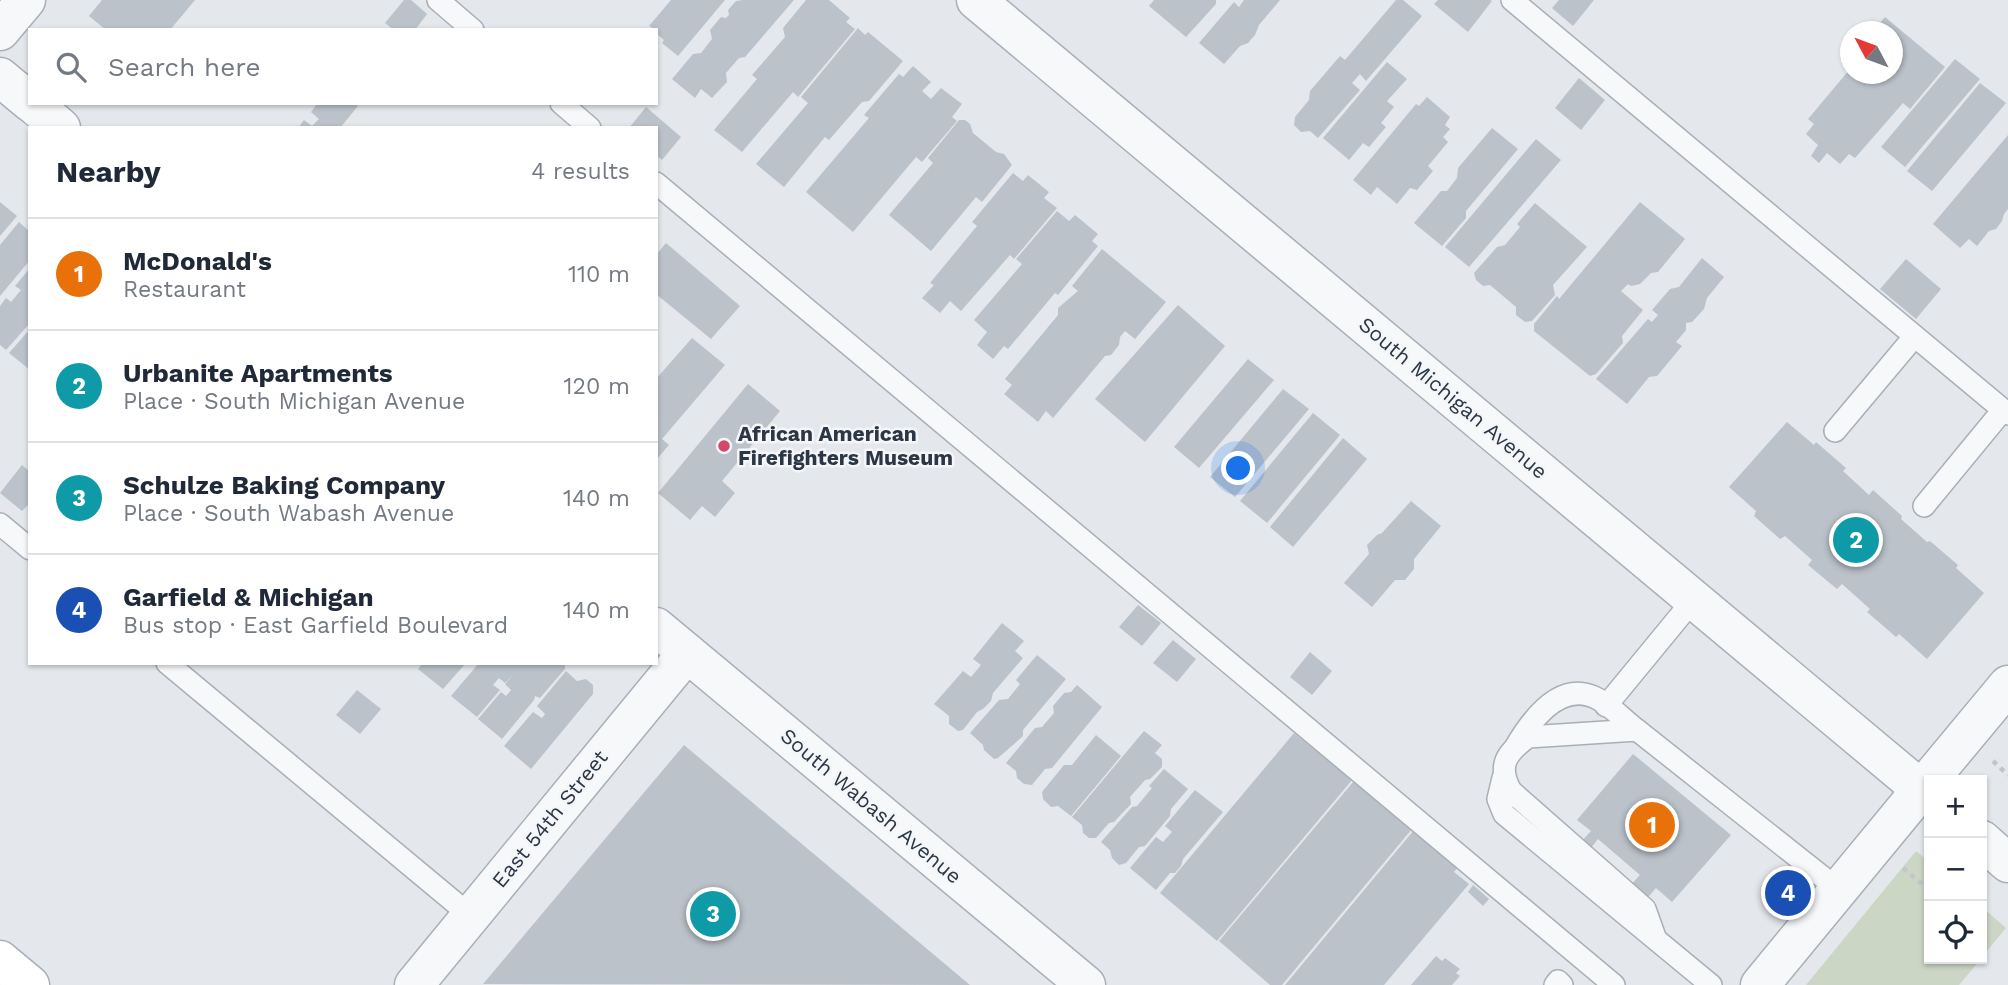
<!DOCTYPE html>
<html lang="en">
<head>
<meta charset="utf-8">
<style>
	body { margin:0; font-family:"Work Sans",sans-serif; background:#f6f6f7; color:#1f2937 }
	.controls { position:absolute; right:21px; bottom:21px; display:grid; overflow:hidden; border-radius:0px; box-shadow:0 2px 5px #0004 }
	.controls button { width:63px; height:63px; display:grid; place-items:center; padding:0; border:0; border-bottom:2px solid #e0e1e3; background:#fff; color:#1f2937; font:35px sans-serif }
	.compass { position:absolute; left:1840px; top:21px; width:63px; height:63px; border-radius:50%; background:#fff; box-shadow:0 2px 5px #0004; rotate:311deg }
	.you { position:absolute; left:1239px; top:469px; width:24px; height:24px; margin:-18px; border:5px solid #fff; border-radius:50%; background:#1a73e8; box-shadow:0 0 0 10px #1a73e833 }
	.badge { display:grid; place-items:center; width:46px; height:46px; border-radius:50%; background:#d2486a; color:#fff; font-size:23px; font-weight:700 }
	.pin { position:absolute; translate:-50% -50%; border:4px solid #fff; box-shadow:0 2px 7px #0006 }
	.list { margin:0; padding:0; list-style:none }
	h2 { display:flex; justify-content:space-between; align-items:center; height:91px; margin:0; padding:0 28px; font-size:30px }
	h2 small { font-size:23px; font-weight:400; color:#747a83 }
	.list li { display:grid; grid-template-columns:46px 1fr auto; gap:21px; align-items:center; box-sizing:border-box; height:112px; padding:0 28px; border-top:2px solid #e0e1e3 }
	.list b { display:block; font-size:26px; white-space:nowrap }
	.list p { margin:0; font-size:23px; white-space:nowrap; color:#747a83 }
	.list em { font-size:23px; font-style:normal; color:#747a83 }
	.icon { flex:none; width:38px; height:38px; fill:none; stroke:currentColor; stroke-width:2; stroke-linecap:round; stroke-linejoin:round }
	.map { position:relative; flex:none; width:2008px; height:985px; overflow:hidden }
	.search { position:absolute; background:#fff; box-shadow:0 2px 5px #0004; left:28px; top:28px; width:630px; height:77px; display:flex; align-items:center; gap:18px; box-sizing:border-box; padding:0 24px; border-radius:0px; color:#747a83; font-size:26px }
	.panel { position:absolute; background:#fff; box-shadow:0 2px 5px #0004; left:28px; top:126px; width:630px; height:539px; border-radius:0px }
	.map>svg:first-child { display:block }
	.green { fill:#cbd6c5 }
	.building { fill:#bbc2ca }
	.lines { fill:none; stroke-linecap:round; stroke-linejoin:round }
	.service-casing { stroke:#a9afb7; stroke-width:24 }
	.minor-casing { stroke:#a9afb7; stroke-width:41 }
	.tertiary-casing { stroke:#a9afb7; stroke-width:41 }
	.secondary-casing { stroke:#a9afb7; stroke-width:41 }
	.path { stroke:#c2c6cb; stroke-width:4.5; stroke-dasharray:5 5; stroke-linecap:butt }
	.service { stroke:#f7f8fa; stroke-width:21 }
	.minor { stroke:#f7f8fa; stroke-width:38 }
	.tertiary { stroke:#f7f8fa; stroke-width:38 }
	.secondary { stroke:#fff; stroke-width:38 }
	.poi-dot { fill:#d2486a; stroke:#f4f6f9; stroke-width:2.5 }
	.labels { text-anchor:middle; stroke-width:5; stroke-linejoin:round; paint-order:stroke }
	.street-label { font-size:21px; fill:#2b3745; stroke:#f4f6f9 }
	.poi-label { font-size:21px; font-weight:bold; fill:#2b3745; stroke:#f4f6f9; text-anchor:start }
</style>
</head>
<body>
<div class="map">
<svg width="2008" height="985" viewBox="0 0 2008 985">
	<rect width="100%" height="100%" fill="#e4e8ec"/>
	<g class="green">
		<polygon points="1916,851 1929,862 1929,959 1981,959 1959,985 1806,985"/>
		<polygon points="1982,907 2006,928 1982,957"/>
	</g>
	<g class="building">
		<polygon points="102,0 195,0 170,30 106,30 89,16"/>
		<polygon points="404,0 411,0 427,14 415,30 394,30 385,23"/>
		<polygon points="671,0 725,0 678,56 662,43 664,40 656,33 656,30 649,26"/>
		<polygon points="743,0 794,0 745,57 739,58 726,73 727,82 712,98 701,89 695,98 672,79 693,54 701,53 712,39 710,30 721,17 726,18 729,15 728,10 736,1"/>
		<polygon points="806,0 829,0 850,18 846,22 855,29 798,97 793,92 742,152 714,130 757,79 752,75 785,37 783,28"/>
		<polygon points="1154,0 1216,0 1216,4 1186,37 1149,6"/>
		<polygon points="1244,0 1280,0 1259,25 1255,35 1248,43 1240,46 1224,64 1199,43 1234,2 1239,7"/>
		<polygon points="1396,0 1403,0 1422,16 1366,81 1360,74 1352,83 1360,90 1318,138 1310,131 1301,132 1294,125 1295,117 1309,100 1310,91 1340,56 1345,60"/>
		<polygon points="1438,0 1490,0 1492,1 1468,32 1434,4"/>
		<polygon points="1559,0 1594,0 1573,26 1552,8"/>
		<polygon points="1885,17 1945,67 1910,109 1903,103 1855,158 1849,154 1840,164 1827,153 1819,163 1811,156 1818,145 1806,134 1814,124 1808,119 1850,69 1850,74 1892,74 1892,32 1872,32"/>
		<polygon points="858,28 865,35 868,32 903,61 869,101 862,102 829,140 825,137 784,187 756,164 808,103 801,97"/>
		<polygon points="1955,59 1980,79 1905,167 1881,147"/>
		<polygon points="1387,62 1407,79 1387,101 1394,107 1381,123 1386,127 1369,147 1363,143 1349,160 1323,138"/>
		<polygon points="913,66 931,82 922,91 931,99 941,88 962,104 952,117 957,121 922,162 916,157 853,232 806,192 869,118 864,115 899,74 903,77"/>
		<polygon points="1579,78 1605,100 1581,130 1555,108"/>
		<polygon points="1980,83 2006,103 1932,191 1907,171"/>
		<polygon points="1427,97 1450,117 1445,125 1450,129 1443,137 1448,142 1428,166 1433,171 1417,190 1410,188 1397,204 1377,187 1371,195 1353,180 1416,104 1419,106"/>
		<polygon points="318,103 355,103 358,106 340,128 298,128 304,120 312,126 319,119 311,112"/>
		<polygon points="646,107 681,137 662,160 656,155 656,128 629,128"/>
		<polygon points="959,120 965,120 970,124 973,133 996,152 1004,154 1012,165 982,202 976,197 931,251 889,215 933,163 928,158"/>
		<polygon points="1492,128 1518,149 1466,211 1466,218 1442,246 1414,223 1441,191 1447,191 1457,178 1458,168"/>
		<polygon points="2008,135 2008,209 2004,214 2002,221 1996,229 1989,231 1977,246 1969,239 1960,248 1933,224"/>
		<polygon points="1536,139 1561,160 1469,267 1445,247"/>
		<polygon points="1013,173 1023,181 1028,175 1049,192 1044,198 1057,208 1014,259 1010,255 961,311 950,301 940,313 922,298 934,285 930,283 977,226 972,222"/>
		<polygon points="0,202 17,216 0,236"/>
		<polygon points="1640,202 1685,239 1658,272 1651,273 1640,284 1631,286 1628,284 1621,291 1643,310 1622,336 1623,343 1596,374 1590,376 1534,331 1534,324 1557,296 1559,299"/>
		<polygon points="1535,203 1587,247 1553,285 1555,295 1532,321 1525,322 1516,315 1516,307 1490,285 1483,286 1476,280 1474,273 1497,247 1505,245 1520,227 1517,224"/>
		<polygon points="1057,211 1069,221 1075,215 1098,234 1092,241 1098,246 1058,295 1055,293 1008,349 1004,346 993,359 977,345 987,332 974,320 1022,264 1016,259"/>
		<polygon points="19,222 30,232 30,260 0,296 0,245"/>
		<polygon points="666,243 740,306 711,339 656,294 656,255"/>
		<polygon points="1102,249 1166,302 1135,339 1125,331 1120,337 1119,345 1111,355 1105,356 1053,418 1046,411 1038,422 1004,394 1012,385 1005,379 1058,315 1058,308 1078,291 1072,286"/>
		<polygon points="1702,258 1724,277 1707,298 1704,309 1692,322 1686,323 1686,330 1676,342 1682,346 1657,376 1649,377 1627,404 1596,379 1648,319 1652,322 1658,315 1652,310 1670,289 1679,287"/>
		<polygon points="1906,259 1941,289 1916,319 1880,289"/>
		<polygon points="30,268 30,323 6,350 0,345 0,306 6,298 11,302 21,290 15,286"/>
		<polygon points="1178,305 1225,346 1145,442 1095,399"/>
		<polygon points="30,329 30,370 9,353"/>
		<polygon points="692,338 725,365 662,439 669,445 656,460 656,379"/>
		<polygon points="1248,359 1274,380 1199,468 1174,447"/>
		<polygon points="748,384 780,411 722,481 735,493 715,517 702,506 690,520 658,493"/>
		<polygon points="1283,389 1309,409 1235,497 1210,477"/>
		<polygon points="1313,413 1340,435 1267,523 1240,501"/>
		<polygon points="1787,422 1814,445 1816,442 1846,468 1843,471 1869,495 1873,490 1902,516 1901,519 1927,542 1930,541 1958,565 1956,568 1984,593 1927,659 1899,634 1896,637 1867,612 1870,609 1842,584 1837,589 1808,565 1812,560 1785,536 1780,539 1754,516 1756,511 1729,487"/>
		<polygon points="1343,438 1367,459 1293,547 1270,527"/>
		<polygon points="22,465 30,472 30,503 22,511 0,493"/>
		<polygon points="1411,501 1441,526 1414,559 1414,569 1405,580 1395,580 1372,607 1344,583 1369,554 1367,545 1377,535 1382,533"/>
		<polygon points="1138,605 1161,623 1142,646 1119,627"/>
		<polygon points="1002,623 1024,641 1015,651 1023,658 993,693 991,701 983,709 977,712 963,730 958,731 949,724 949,716 934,704 963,671 971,677 981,665 973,659"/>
		<polygon points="1173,640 1196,659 1177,682 1153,663"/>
		<polygon points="1310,652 1332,671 1312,695 1290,677"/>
		<polygon points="1037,655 1066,679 1023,730 1023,736 998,758 994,759 984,750 983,745 970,733 999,700 1008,699 1020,684 1016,680"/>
		<polygon points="423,663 466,663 443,689 418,669"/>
		<polygon points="479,663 565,663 565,669 540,698 535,696 534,700 502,739 478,719 501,692 506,696 511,690 505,684 514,674 505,683 499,678 493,685 500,690 477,717 451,696"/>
		<polygon points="566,671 577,681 586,679 593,685 593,694 531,769 504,746 533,712 542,718 545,714 537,706"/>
		<polygon points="1077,685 1102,707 1052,768 1045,769 1032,785 1024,784 1017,778 1016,771 1006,763 1035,728 1042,727 1054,713 1053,706 1064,693 1071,692"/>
		<polygon points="357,690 381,709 360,734 336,715"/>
		<polygon points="1144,731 1162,745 1155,753 1162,759 1162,767 1150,779 1145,780 1130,797 1131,804 1114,822 1109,823 1096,838 1089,838 1083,833 1082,825 1072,817"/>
		<polygon points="1294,733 1352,780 1217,941 1160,893"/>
		<polygon points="1096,735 1121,756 1071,816 1058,806 1051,807 1043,799 1042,792 1064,765 1072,765"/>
		<polygon points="684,745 970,985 483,984"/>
		<polygon points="1633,754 1731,835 1672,902 1656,888 1642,904 1626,890 1640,875 1598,839 1590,849 1581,842 1591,831 1577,820"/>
		<polygon points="1164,769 1188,789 1171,809 1170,816 1145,846 1139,847 1126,863 1119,865 1112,858 1110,850 1101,842 1132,807 1137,806 1152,788 1149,786"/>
		<polygon points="1354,781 1412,829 1282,985 1270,985 1219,941"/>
		<polygon points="1195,790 1223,812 1183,859 1181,866 1175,873 1170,873 1156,890 1130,868 1156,837 1163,842 1172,832 1165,826"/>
		<polygon points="1414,830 1458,867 1454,872 1469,884 1384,985 1285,985"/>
		<polygon points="1473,885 1489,899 1483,906 1468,892"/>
		<polygon points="1436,956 1442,961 1445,958 1460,969 1456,973 1460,976 1452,985 1411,985"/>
	</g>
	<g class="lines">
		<g class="service-casing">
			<g id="service">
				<polyline points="438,0 473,30"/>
				<polyline points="1512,0 2008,414"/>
				<polyline points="561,103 590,128"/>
				<polyline points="656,183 1614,985"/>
				<polyline points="1835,431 1914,337"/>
				<polyline points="1924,506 2003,410"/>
				<polyline points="0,524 30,549"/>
				<polyline points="167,663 471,916"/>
				<polyline points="1606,706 1694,599"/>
				<path d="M1516,746C1532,719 1561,679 1598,699C1611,706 1624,720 1637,730"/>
				<polyline points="1503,778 1498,799 1504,814 1711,985"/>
				<path d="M1655,937L1645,909L1511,791C1497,766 1506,753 1528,737L1637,730L1839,890"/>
				<polyline points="1555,985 1558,981 1562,985"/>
			</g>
		</g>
		<g class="minor-casing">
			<g id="minor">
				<polyline points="0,31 26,0"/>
				<polyline points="0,77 30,102"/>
				<polyline points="32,103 61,128"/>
				<polyline points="656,627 1086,985"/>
				<polyline points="414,985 687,653"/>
			</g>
		</g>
		<g class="tertiary-casing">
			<g id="tertiary">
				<polyline points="976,0 1929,796"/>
				<polyline points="1929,780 2008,685"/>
				<polyline points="1982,840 2008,863"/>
				<polyline points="1760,985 1929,780"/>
			</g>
		</g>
		<g class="secondary-casing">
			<polyline id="secondary" points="0,960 30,985"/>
		</g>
		<g class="path">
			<polyline points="1993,761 2008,775"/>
			<polyline points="1903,868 1929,890"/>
			<polyline points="1982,933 1986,937"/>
		</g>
		<use href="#service" class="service"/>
		<use href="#minor" class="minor"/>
		<use href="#tertiary" class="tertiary"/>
		<use href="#secondary" class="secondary"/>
	</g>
	<circle class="poi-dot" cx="724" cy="446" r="7"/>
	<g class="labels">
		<g class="street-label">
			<text transform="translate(1453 398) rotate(40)" y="7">South Michigan Avenue</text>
			<text transform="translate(871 806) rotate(40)" y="7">South Wabash Avenue</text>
			<text transform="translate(550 819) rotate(-51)" y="7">East 54th Street</text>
		</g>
		<g class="poi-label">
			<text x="738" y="441">African American<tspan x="738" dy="24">Firefighters Museum</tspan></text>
		</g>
	</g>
</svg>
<div class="controls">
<button>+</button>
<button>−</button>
<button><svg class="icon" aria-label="locate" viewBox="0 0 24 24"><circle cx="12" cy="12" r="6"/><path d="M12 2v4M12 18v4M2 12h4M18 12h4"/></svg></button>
</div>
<svg class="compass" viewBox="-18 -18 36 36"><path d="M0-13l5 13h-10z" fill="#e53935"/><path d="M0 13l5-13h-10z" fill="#747a83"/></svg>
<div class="you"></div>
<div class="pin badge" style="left:1652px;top:825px;background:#e8710a">1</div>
<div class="pin badge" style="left:1856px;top:540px;background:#0f9aa8">2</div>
<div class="pin badge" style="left:713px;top:914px;background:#0f9aa8">3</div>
<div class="pin badge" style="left:1788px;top:893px;background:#1a4fb4">4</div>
<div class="search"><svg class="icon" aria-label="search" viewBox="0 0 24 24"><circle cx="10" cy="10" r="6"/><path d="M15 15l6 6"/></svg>Search here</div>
<section class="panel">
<h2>Nearby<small>4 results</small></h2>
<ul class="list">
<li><span class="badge" style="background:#e8710a">1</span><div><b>McDonald's</b><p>Restaurant</p></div><em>110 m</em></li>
<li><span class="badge" style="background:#0f9aa8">2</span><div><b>Urbanite Apartments</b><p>Place · South Michigan Avenue</p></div><em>120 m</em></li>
<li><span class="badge" style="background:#0f9aa8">3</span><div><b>Schulze Baking Company</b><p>Place · South Wabash Avenue</p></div><em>140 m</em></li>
<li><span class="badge" style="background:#1a4fb4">4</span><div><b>Garfield &amp; Michigan</b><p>Bus stop · East Garfield Boulevard</p></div><em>140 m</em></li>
</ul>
</section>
</div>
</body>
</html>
